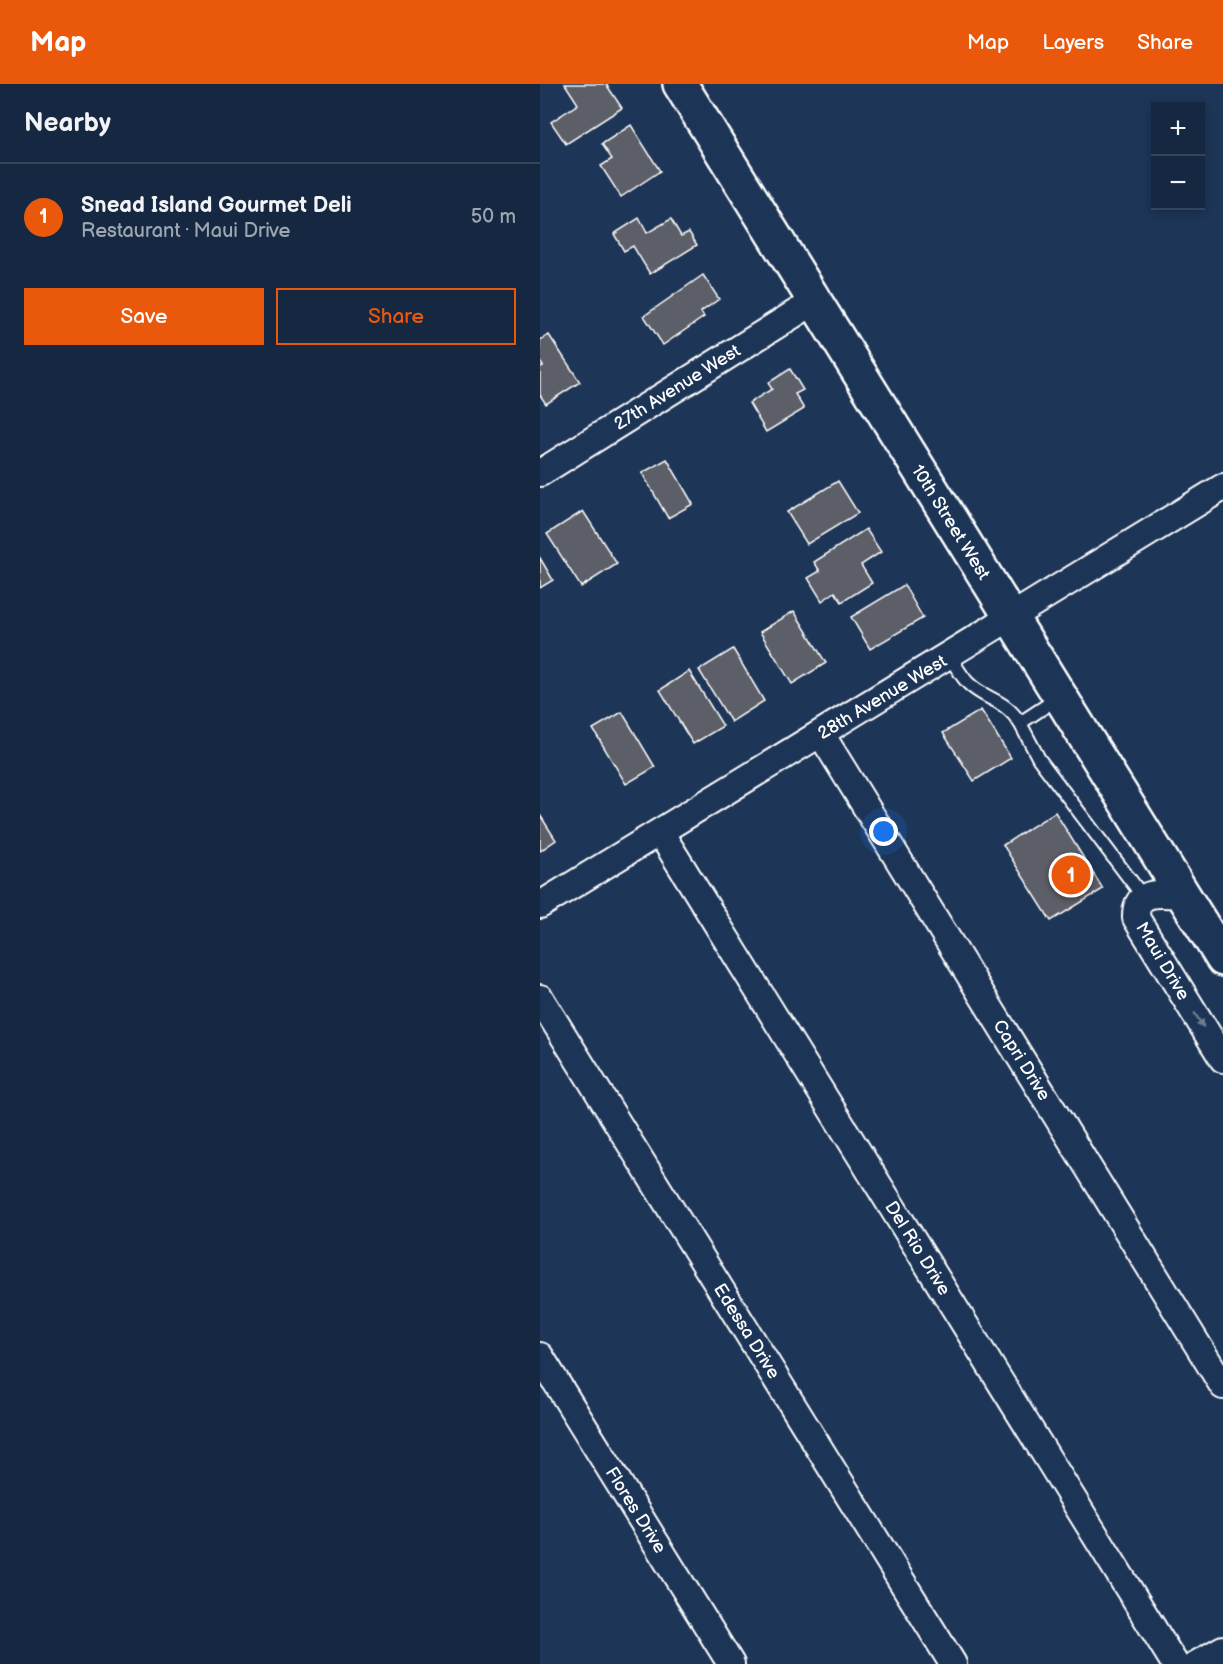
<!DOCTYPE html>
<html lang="en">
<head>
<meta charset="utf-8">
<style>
	body { margin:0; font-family:"Balsamiq Sans",sans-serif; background:#23344c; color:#f1f3f6 }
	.controls { position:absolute; right:18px; top:18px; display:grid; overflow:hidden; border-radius:0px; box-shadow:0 3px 9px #0003 }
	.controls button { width:54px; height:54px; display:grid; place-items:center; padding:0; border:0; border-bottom:2px solid #35445a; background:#162841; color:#f1f3f6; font:30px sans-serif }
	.you { position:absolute; left:344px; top:748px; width:21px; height:21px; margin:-15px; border:4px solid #fff; border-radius:50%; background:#1a73e8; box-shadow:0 0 0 9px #1a73e833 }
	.badge { display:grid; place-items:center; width:39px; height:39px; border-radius:50%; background:#ea580c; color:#fff; font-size:20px; font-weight:700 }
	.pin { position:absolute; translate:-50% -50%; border:3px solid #fff; box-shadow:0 2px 6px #0006 }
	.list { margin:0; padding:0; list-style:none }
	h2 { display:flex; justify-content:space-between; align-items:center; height:78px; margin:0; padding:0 24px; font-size:26px }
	h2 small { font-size:20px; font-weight:400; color:#9ea6b1 }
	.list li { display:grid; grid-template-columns:39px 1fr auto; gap:18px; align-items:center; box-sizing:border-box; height:108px; padding:0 24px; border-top:2px solid #35445a }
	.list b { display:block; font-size:22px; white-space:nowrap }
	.list p { margin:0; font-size:20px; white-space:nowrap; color:#9ea6b1 }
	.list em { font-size:20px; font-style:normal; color:#9ea6b1 }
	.actions { display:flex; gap:12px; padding:18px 24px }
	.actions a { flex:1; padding:14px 0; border:2px solid #ea580c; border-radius:0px; text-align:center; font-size:21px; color:#ea580c }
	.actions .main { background:#ea580c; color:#fff }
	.map { position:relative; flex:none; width:683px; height:1580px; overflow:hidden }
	header { display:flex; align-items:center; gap:36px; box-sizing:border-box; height:84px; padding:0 30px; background:#ea580c; color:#fff }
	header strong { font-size:28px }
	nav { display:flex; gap:33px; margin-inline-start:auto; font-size:21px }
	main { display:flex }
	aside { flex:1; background:#162841 }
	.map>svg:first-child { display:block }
	.building { fill:#5d5e67; stroke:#fff; stroke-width:1.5 }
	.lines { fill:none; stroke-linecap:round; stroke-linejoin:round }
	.lane-casing { stroke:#fff; stroke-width:16 }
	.street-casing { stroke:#fff; stroke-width:30 }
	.secondary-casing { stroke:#fff; stroke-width:38 }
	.lane { stroke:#1d3557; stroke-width:12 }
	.street { stroke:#1d3557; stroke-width:26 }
	.secondary { stroke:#1d3557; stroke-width:33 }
	.oneway { fill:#6c7c92 }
	.labels { text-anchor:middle; stroke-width:4.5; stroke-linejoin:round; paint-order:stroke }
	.street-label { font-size:18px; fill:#fff; stroke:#1d3557 }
</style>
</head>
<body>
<header>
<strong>Map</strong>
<nav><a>Map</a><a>Layers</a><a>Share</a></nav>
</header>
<main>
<aside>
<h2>Nearby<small></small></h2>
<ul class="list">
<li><span class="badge">1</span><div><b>Snead Island Gourmet Deli</b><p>Restaurant · Maui Drive</p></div><em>50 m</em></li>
</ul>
<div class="actions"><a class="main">Save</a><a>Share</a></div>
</aside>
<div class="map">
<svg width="683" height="1580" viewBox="0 0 683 1580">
	<rect width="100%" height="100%" fill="#1d3557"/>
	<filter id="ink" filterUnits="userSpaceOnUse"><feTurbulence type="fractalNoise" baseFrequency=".0167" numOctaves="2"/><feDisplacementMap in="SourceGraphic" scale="12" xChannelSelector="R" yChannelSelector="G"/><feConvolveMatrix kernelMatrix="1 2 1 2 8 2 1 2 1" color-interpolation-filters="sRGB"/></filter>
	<g filter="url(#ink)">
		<g class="building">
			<polygon points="25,0 66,0 82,24 26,60 11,38 38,20"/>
			<polygon points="91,41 120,87 81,113 61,82 72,75 62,60"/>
			<polygon points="99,134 107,149 131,135 141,152 149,148 157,161 110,190 93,162 84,167 74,150"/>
			<polygon points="163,191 179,215 161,228 164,233 123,261 104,232"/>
			<polygon points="9,251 40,298 6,320 0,311 0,283 3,282 0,278 0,256"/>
			<polygon points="250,285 263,306 255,310 264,325 226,348 209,319 232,305 228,299"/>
			<polygon points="127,375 153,420 128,434 102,389"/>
			<polygon points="298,397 318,429 267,460 247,428"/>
			<polygon points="43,427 77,480 41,503 7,450"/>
			<polygon points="326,445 341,468 321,481 332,499 302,518 295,508 282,517 268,494 280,487 274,478"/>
			<polygon points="0,474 13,496 0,504"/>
			<polygon points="364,501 383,534 330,565 311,533"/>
			<polygon points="254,527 286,579 252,600 220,548"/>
			<polygon points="193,565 224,617 191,638 159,586"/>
			<polygon points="149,587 183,642 153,660 120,606"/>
			<polygon points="441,626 471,674 434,697 403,649"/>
			<polygon points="82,628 115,683 86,700 53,645"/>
			<polygon points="515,728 563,805 511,837 463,761"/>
			<polygon points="0,731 16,756 0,767"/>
		</g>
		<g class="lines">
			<g class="lane-casing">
				<g id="lane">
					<path d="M409,572C415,580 421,592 428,599C446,617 464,614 480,639L518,614"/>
					<polyline points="480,639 499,675 604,814"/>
				</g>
			</g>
			<g class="street-casing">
				<g id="street">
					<polyline points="0,389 275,217"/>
					<polyline points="281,650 683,1302"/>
					<polyline points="120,748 635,1580"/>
					<path d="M643,811C622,810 595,804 596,834L683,975"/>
					<polyline points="0,821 683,403"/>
					<polyline points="0,914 413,1580"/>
					<polyline points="0,1272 191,1580"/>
					<polyline points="657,1580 683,1565"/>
				</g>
			</g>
			<g class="secondary-casing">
				<polyline id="secondary" points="140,0 683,875"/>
			</g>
			<use href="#lane" class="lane"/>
			<use href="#street" class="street"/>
			<use href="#secondary" class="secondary"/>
		</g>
		<defs><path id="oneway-solid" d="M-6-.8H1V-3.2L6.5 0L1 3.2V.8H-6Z" transform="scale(1.5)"/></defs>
		<use class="oneway" href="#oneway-solid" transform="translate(659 936) rotate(58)"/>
	</g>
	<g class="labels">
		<g class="street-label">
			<text transform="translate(137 303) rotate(-32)" y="6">27th Avenue West</text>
			<text transform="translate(411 438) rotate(58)" y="6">10th Street West</text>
			<text transform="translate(342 613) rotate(-31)" y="6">28th Avenue West</text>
			<text transform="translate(623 877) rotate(59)" y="6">Maui Drive</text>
			<text transform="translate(482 976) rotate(58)" y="6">Capri Drive</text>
			<text transform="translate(378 1164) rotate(58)" y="6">Del Rio Drive</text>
			<text transform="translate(207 1247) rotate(58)" y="6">Edessa Drive</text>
			<text transform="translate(96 1426) rotate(58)" y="6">Flores Drive</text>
		</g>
	</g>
</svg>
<div class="controls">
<button>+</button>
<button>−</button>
</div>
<div class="you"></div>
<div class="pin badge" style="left:531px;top:791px">1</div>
</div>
</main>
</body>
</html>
